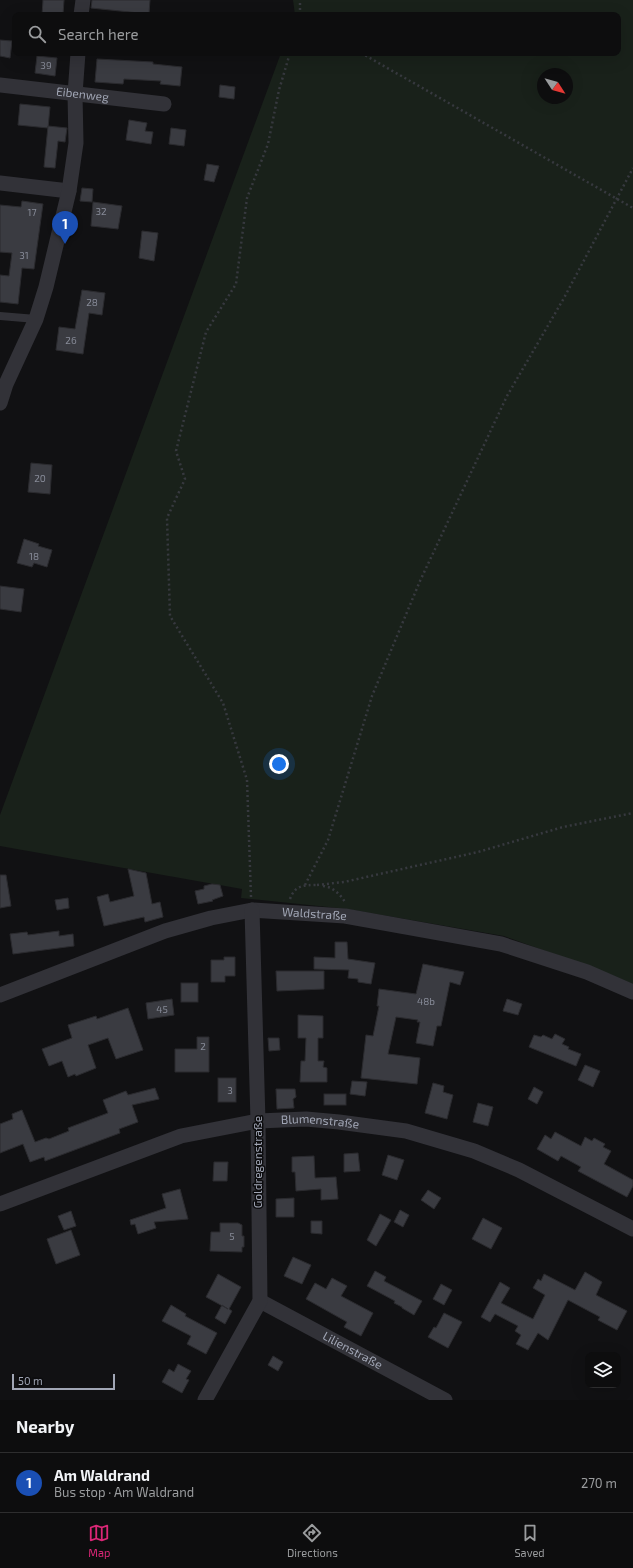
<!DOCTYPE html>
<html lang="en">
<head>
<meta charset="utf-8">
<style>
	body { margin:0; font-family:"Exo 2",sans-serif; background:#161617; color:#f1f3f6 }
	.controls { position:absolute; right:12px; bottom:12px; display:grid; overflow:hidden; border-radius:8px; box-shadow:0 4px 16px #0002 }
	.controls button { width:36px; height:36px; display:grid; place-items:center; padding:0; border:0; border-bottom:1px solid #2d2d2e; background:#0d0d0e; color:#f1f3f6; font:20px sans-serif }
	.compass { position:absolute; left:537px; top:68px; width:36px; height:36px; border-radius:50%; background:#0d0d0e; box-shadow:0 4px 16px #0002; rotate:126deg }
	.scale { position:absolute; left:12px; bottom:10px; width:103px; box-sizing:border-box; padding-left:4px; border:2px solid #a1a6b5; border-top:0; font-size:11px; line-height:14px; white-space:nowrap; color:#a1a6b5; -webkit-text-stroke:3px #0c0c0e; paint-order:stroke }
	.you { position:absolute; left:279px; top:764px; width:14px; height:14px; margin:-10px; border:3px solid #fff; border-radius:50%; background:#1a73e8; box-shadow:0 0 0 6px #1a73e833 }
	.badge { display:grid; place-items:center; width:26px; height:26px; border-radius:50%; background:#db2777; color:#fff; font-size:13px; font-weight:700 }
	.pin { position:absolute; translate:-50% -33px; filter:drop-shadow(0 1px 2px #0008) }
	.pin::after { content:''; position:absolute; top:21px; width:14px; height:12px; background:inherit; clip-path:polygon(0 0,100% 0,50% 100%) }
	.list { margin:0; padding:0; list-style:none }
	h2 { display:flex; justify-content:space-between; align-items:center; height:52px; margin:0; padding:0 16px; font-size:17px }
	h2 small { font-size:13px; font-weight:400; color:#9a9c9e }
	.list li { display:grid; grid-template-columns:26px 1fr auto; gap:12px; align-items:center; box-sizing:border-box; height:60px; padding:0 16px; border-top:1px solid #2d2d2e }
	.list b { display:block; font-size:15px; white-space:nowrap }
	.list p { margin:0; font-size:13px; white-space:nowrap; color:#9a9c9e }
	.list em { font-size:13px; font-style:normal; color:#9a9c9e }
	.icon { flex:none; width:22px; height:22px; fill:none; stroke:currentColor; stroke-width:2; stroke-linecap:round; stroke-linejoin:round }
	.map { position:relative; flex:none; width:633px; height:1400px; overflow:hidden }
	.search { position:absolute; background:#0d0d0e; box-shadow:0 4px 16px #0002; left:12px; right:12px; top:12px; height:44px; display:flex; align-items:center; gap:10px; box-sizing:border-box; padding:0 14px; border-radius:8px; color:#9a9c9e; font-size:15px }
	.sheet { height:112px; background:#0d0d0e }
	nav { display:flex; justify-content:space-around; align-items:center; box-sizing:border-box; height:56px; border-top:1px solid #2d2d2e; background:#0d0d0e; font-size:11px; color:#9a9c9e }
	nav a { display:grid; justify-items:center; gap:2px }
	nav .on { color:#db2777 }
	.map>svg:first-child { display:block }
	.green { fill:#19211a; fill-rule:evenodd }
	.building { fill:#3a3b41; stroke:#2b2b2f }
	.lines { fill:none; stroke-linecap:round; stroke-linejoin:round }
	.path { stroke:#37393f; stroke-width:2.5; stroke-dasharray:2 3; stroke-linecap:butt }
	.service { stroke:#323238; stroke-width:8 }
	.minor { stroke:#323238; stroke-width:15 }
	.labels { text-anchor:middle; stroke-width:3; stroke-linejoin:round; paint-order:stroke }
	.number-label { font-size:10px; fill:#878b98 }
	.street-label { font-size:12px; fill:#a1a6b5; stroke:#0c0c0e }
</style>
</head>
<body>
<div class="map">
<svg width="633" height="1400" viewBox="0 0 633 1400">
	<rect width="100%" height="100%" fill="#111113"/>
	<path class="green" d="M293,0H633V984L612,975L504,936L347,909L241,898L242,889L0,846V815L281,53H618V15H295ZM543,74H567V98H543Z"/>
	<g class="building">
		<polygon points="43,0 64,0 63,15 42,15"/>
		<polygon points="92,0 150,0 149,14 91,8"/>
		<polygon points="0,40 12,41 10,58 0,56"/>
		<polygon points="37,56 57,58 55,76 35,73"/>
		<polygon points="97,59 153,62 153,64 182,67 180,86 160,84 161,81 124,79 123,84 95,82"/>
		<polygon points="220,85 235,87 234,99 219,97"/>
		<polygon points="20,104 50,107 48,128 18,125"/>
		<polygon points="129,120 147,123 145,131 153,132 151,144 126,140"/>
		<polygon points="48,126 67,128 65,142 58,141 55,168 44,167"/>
		<polygon points="171,128 186,130 184,146 169,144"/>
		<polygon points="207,164 219,166 214,182 204,180"/>
		<polygon points="82,188 93,189 92,202 80,201"/>
		<polygon points="22,201 43,204 34,269 22,268 18,304 0,302 0,275 9,276 12,253 0,252 0,205 21,207"/>
		<polygon points="93,202 122,206 118,229 91,226"/>
		<polygon points="142,231 158,233 154,261 139,258"/>
		<polygon points="82,290 105,293 102,315 89,313 83,354 56,350 59,327 75,329"/>
		<polygon points="31,463 52,465 50,494 28,492"/>
		<polygon points="24,539 39,544 38,546 52,550 47,567 34,563 32,567 17,563"/>
		<polygon points="0,586 24,589 21,612 0,609"/>
		<polygon points="128,869 146,873 152,904 160,902 163,917 145,922 144,917 104,926 97,897 108,894 110,902 134,896"/>
		<polygon points="0,875 6,875 11,906 0,908"/>
		<polygon points="212,884 220,885 223,896 212,900 213,901 198,904 195,891 204,889 204,886"/>
		<polygon points="68,898 69,908 57,910 55,900"/>
		<polygon points="59,931 59,936 73,934 74,946 13,954 10,934 27,932 28,935"/>
		<polygon points="335,942 347,942 348,959 375,963 371,984 358,982 358,979 348,978 349,970 314,969 314,957 335,958"/>
		<polygon points="224,957 235,957 235,976 225,976 225,982 211,982 211,960 224,960"/>
		<polygon points="423,964 464,972 460,985 450,982 441,1026 437,1026 433,1046 416,1043 420,1022 417,1022 418,1020 396,1017 388,1054 420,1058 417,1084 361,1078 366,1035 373,1036 379,1006 377,1006 379,989 416,994"/>
		<polygon points="276,971 324,971 324,989 277,991"/>
		<rect x="181" y="983" width="17" height="19"/>
		<polygon points="172,999 174,1015 148,1019 146,1003"/>
		<polygon points="507,999 522,1004 518,1015 503,1011"/>
		<polygon points="128,1008 143,1050 116,1059 108,1038 88,1045 96,1068 76,1076 75,1074 68,1077 62,1061 49,1066 42,1049 72,1038 68,1025 96,1016 97,1019"/>
		<polygon points="298,1015 323,1016 323,1038 318,1038 318,1061 324,1061 323,1067 327,1068 327,1082 300,1082 301,1061 305,1061 306,1038 298,1038"/>
		<polygon points="555,1034 565,1039 562,1044 569,1047 568,1049 581,1054 576,1066 529,1047 534,1035 541,1037 543,1035 552,1039"/>
		<polygon points="197,1037 209,1037 209,1072 175,1072 175,1049 197,1049"/>
		<polygon points="268,1038 279,1038 280,1050 269,1051"/>
		<polygon points="585,1065 600,1071 593,1087 578,1080"/>
		<rect x="218" y="1078" width="18" height="24"/>
		<polygon points="352,1081 367,1082 365,1096 350,1094"/>
		<polygon points="433,1083 444,1086 443,1092 453,1095 447,1119 425,1113"/>
		<polygon points="534,1087 543,1092 537,1104 528,1099"/>
		<polygon points="155,1088 159,1099 132,1105 138,1122 119,1129 120,1133 45,1161 44,1157 30,1162 23,1144 0,1153 0,1124 13,1119 12,1114 22,1110 35,1142 46,1138 49,1139 69,1131 68,1128 108,1113 103,1100 126,1091 128,1095"/>
		<polygon points="276,1089 295,1089 296,1097 293,1099 294,1108 277,1109"/>
		<rect x="324" y="1094" width="22" height="11"/>
		<polygon points="478,1103 493,1107 488,1126 473,1122"/>
		<polygon points="555,1132 581,1146 585,1137 592,1141 594,1138 605,1144 603,1147 611,1151 604,1164 633,1180 633,1186 627,1197 578,1171 581,1167 561,1156 558,1161 537,1149 545,1135 551,1139"/>
		<polygon points="358,1153 360,1171 344,1172 344,1154"/>
		<polygon points="388,1155 404,1160 397,1180 382,1175"/>
		<polygon points="314,1156 315,1178 336,1177 338,1199 321,1200 321,1189 296,1191 295,1172 292,1172 292,1157"/>
		<polygon points="214,1162 228,1162 227,1181 213,1181"/>
		<polygon points="180,1189 188,1219 154,1222 156,1228 138,1234 135,1224 131,1225 130,1220 166,1208 162,1194"/>
		<polygon points="428,1190 441,1198 434,1209 421,1200"/>
		<polygon points="294,1198 294,1217 276,1217 276,1199"/>
		<polygon points="400,1210 409,1215 403,1227 394,1222"/>
		<polygon points="71,1211 76,1226 64,1230 58,1216"/>
		<polygon points="380,1214 391,1220 376,1246 367,1240"/>
		<polygon points="483,1218 502,1228 491,1249 472,1239"/>
		<polygon points="311,1221 322,1221 322,1234 311,1233"/>
		<polygon points="220,1223 238,1223 242,1225 242,1236 244,1236 244,1247 242,1247 242,1252 210,1251 211,1232 220,1232"/>
		<polygon points="71,1230 80,1255 56,1264 47,1239"/>
		<polygon points="293,1257 311,1265 302,1284 284,1276"/>
		<polygon points="375,1271 386,1277 384,1281 422,1301 414,1315 402,1308 402,1307 394,1303 395,1301 367,1286"/>
		<polygon points="585,1272 602,1282 596,1295 627,1311 617,1330 598,1320 600,1317 568,1300 548,1340 538,1333 528,1350 516,1344 521,1335 515,1331 518,1326 495,1314 490,1322 481,1317 500,1282 510,1288 501,1303 533,1319 545,1295 533,1288 538,1279 541,1281 544,1274 575,1290"/>
		<polygon points="218,1274 241,1287 229,1309 232,1311 225,1324 215,1318 222,1305 228,1309 206,1297"/>
		<polygon points="332,1278 347,1286 341,1296 373,1313 361,1336 344,1327 347,1322 306,1299 315,1283 326,1289"/>
		<polygon points="441,1284 452,1290 444,1305 433,1299"/>
		<polygon points="171,1305 186,1314 185,1316 217,1333 206,1354 187,1344 191,1336 162,1321"/>
		<polygon points="444,1313 462,1322 448,1348 428,1337 434,1327 436,1328"/>
		<polygon points="273,1356 283,1362 278,1371 268,1365"/>
		<polygon points="178,1364 191,1371 186,1379 189,1380 182,1393 162,1382 169,1369 174,1372"/>
	</g>
	<g class="lines">
		<g class="path">
			<polyline points="300,15 300,0"/>
			<polyline points="361,53 633,208"/>
			<polyline points="305,885 328,840 372,696 420,581 507,396 564,298 633,168"/>
			<polyline points="317,885 344,882 478,852 563,827 633,813"/>
			<path d="M323,886C333,887 340,894 345,902"/>
			<polyline points="251,897 247,780 223,703 170,616 167,518 185,479 176,451 206,332 236,284 247,198 268,144 279,90 290,53"/>
			<path d="M290,899C295,885 304,885 318,885"/>
		</g>
		<polyline class="service" points="0,316 36,319"/>
		<g class="minor">
			<polyline points="81,15 83,0"/>
			<path id="s1" d="M0,85L164,104"/>
			<polyline points="0,183 69,191"/>
			<polyline points="0,403 6,384 36,319 46,287 69,191 76,143 75,94 78,53"/>
			<path id="s2" d="M0,995L165,931L211,918L252,910L345,916L501,944L587,972L633,992"/>
			<path id="s3" d="M0,1204L181,1136L258,1121L306,1119L339,1122L406,1131L474,1151L519,1170L633,1229"/>
			<path id="s4" d="M260,1301L445,1400"/>
			<polyline points="205,1400 260,1301 258,1121 252,910"/>
		</g>
	</g>
	<g class="labels">
		<g class="number-label">
			<text x="46" y="69">39</text>
			<text x="101" y="215">32</text>
			<text x="32" y="216">17</text>
			<text x="24" y="259">31</text>
			<text x="92" y="306">28</text>
			<text x="71" y="344">26</text>
			<text x="40" y="482">20</text>
			<text x="34" y="560">18</text>
			<text x="426" y="1005">48b</text>
			<text x="162" y="1013">45</text>
			<text x="203" y="1050">2</text>
			<text x="230" y="1094">3</text>
			<text x="232" y="1240">5</text>
		</g>
		<g class="street-label">
			<text dy="4" stroke="none"><textPath href="#s1" startOffset="83">Eibenweg</textPath></text>
			<text dy="4" stroke="none"><textPath href="#s2" startOffset="329">Waldstraße</textPath></text>
			<text dy="4" stroke="none"><textPath href="#s3" startOffset="334">Blumenstraße</textPath></text>
			<text transform="translate(258 1162) rotate(-90)" y="4">Goldregenstraße</text>
			<text dy="4" stroke="none"><textPath href="#s4" startOffset="105">Lilienstraße</textPath></text>
		</g>
	</g>
</svg>
<div class="controls">
<button><svg class="icon" aria-label="layers" viewBox="0 0 24 24"><path d="M12 4l9 5-9 5-9-5zM3 14l9 5 9-5"/></svg></button>
</div>
<svg class="compass" viewBox="-18 -18 36 36"><path d="M0-13l5 13h-10z" fill="#e53935"/><path d="M0 13l5-13h-10z" fill="#9a9c9e"/></svg>
<div class="scale">50 m</div>
<div class="you"></div>
<div class="pin badge" style="left:65px;top:244px;background:#1a4fb4">1</div>
<div class="search"><svg class="icon" aria-label="search" viewBox="0 0 24 24"><circle cx="10" cy="10" r="6"/><path d="M15 15l6 6"/></svg>Search here</div>
</div>
<section class="sheet">
<h2>Nearby<small></small></h2>
<ul class="list">
<li><span class="badge" style="background:#1a4fb4">1</span><div><b>Am Waldrand</b><p>Bus stop · Am Waldrand</p></div><em>270 m</em></li>
</ul>
</section>
<nav>
<a class="on"><svg class="icon" aria-label="map" viewBox="0 0 24 24"><path d="M3 6l6-2 6 2 6-2v14l-6 2-6-2-6 2zM9 4v14M15 6v14"/></svg>Map</a>
<a><svg class="icon" aria-label="directions" viewBox="0 0 24 24"><path d="M12 3l9 9-9 9-9-9zM9 14v-3h6M13 9l2 2-2 2"/></svg>Directions</a>
<a><svg class="icon" aria-label="saved" viewBox="0 0 24 24"><path d="M7 4h10v16l-5-4-5 4z"/></svg>Saved</a>
</nav>
</body>
</html>
